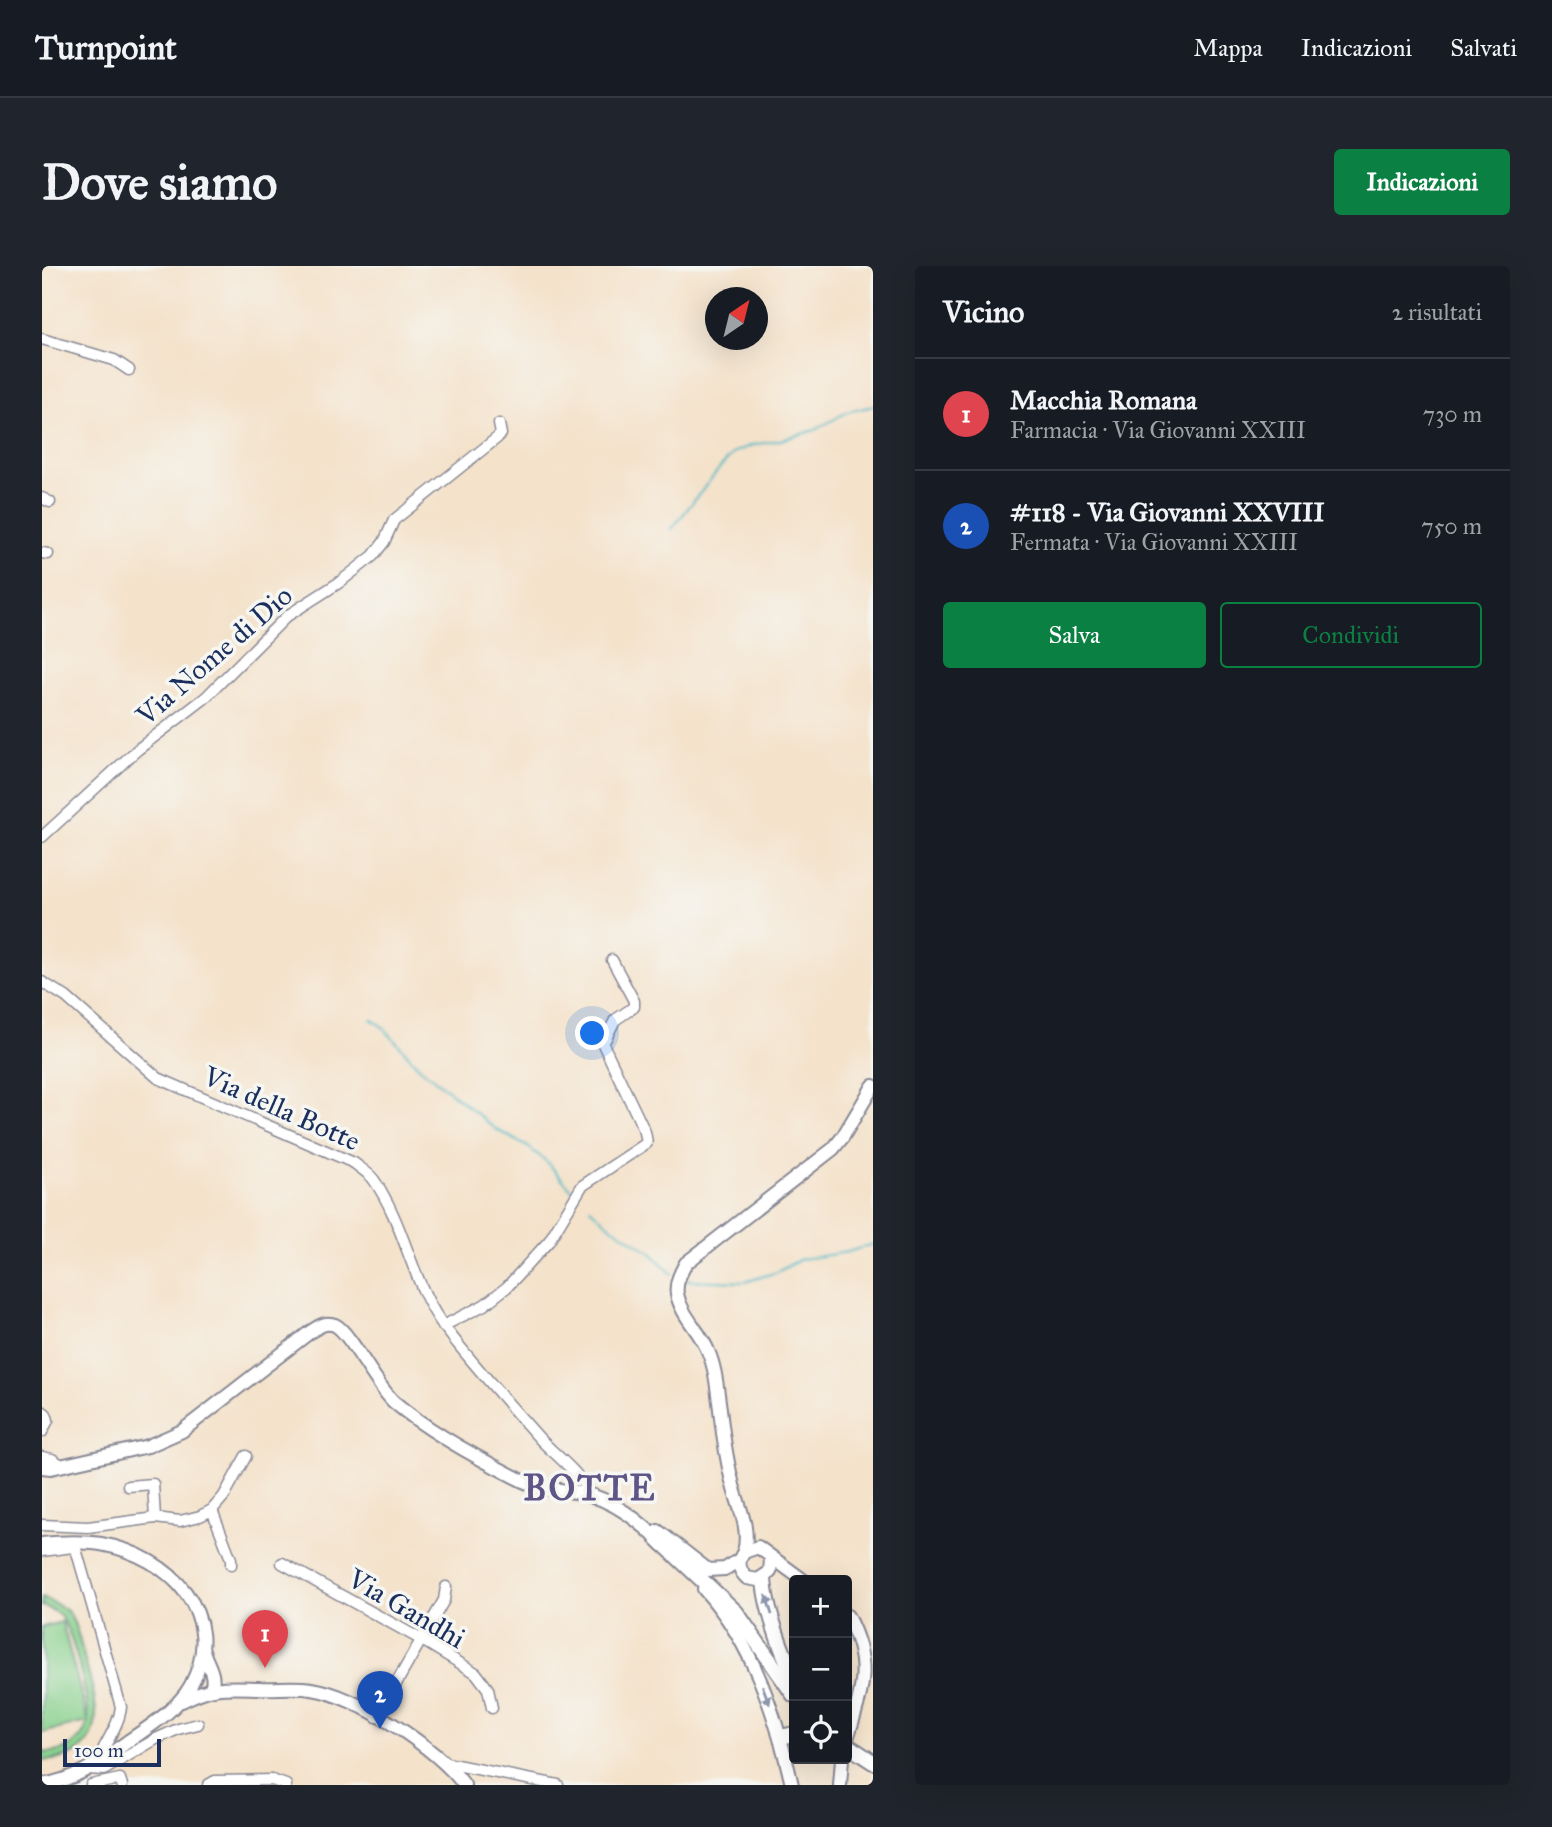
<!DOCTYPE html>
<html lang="it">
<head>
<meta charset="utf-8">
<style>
	body { margin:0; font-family:"IM FELL Great Primer",serif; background:#20242c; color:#f1f3f6 }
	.controls { position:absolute; right:21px; bottom:21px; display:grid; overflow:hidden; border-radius:7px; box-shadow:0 7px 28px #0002 }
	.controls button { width:63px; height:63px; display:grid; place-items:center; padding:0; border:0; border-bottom:2px solid #363941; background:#171b24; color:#f1f3f6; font:35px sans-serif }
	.compass { position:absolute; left:663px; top:21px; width:63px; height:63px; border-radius:50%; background:#171b24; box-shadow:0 7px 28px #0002; rotate:35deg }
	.scale { position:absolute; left:21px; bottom:18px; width:98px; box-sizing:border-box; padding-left:7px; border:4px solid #1b2f5e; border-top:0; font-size:19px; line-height:24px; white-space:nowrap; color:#1b2f5e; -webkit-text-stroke:5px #f6f6f2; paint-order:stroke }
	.you { position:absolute; left:551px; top:768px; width:24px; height:24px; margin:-18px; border:5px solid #fff; border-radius:50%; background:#1a73e8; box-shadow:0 0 0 10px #1a73e833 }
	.badge { display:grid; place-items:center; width:46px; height:46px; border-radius:50%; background:#0b8043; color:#fff; font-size:23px; font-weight:700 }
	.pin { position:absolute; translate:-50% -58px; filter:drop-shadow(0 2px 4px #0008) }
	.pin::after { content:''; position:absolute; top:37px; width:24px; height:21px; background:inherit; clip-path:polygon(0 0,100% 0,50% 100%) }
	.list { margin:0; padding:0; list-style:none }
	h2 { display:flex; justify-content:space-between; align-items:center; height:91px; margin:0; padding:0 28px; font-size:30px }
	h2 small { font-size:23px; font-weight:400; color:#9ea1a6 }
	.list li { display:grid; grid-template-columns:46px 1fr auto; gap:21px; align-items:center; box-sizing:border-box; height:112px; padding:0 28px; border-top:2px solid #363941 }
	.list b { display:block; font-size:26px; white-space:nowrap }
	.list p { margin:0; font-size:23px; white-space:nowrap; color:#9ea1a6 }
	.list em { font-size:23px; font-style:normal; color:#9ea1a6 }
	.actions { display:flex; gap:14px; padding:21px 28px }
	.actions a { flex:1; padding:16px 0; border:2px solid #0b8043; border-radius:7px; text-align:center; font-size:24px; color:#0b8043 }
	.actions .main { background:#0b8043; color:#fff }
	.icon { flex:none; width:38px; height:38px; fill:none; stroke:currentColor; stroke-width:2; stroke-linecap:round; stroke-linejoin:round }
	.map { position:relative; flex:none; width:831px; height:1519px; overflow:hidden; border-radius:7px }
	header { display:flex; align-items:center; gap:42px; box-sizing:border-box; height:98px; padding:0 35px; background:#171b24; border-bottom:2px solid #363941 }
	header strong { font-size:33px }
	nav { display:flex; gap:38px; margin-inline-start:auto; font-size:24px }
	.intro { display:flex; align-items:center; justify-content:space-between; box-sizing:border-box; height:168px; padding:0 42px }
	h1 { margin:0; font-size:49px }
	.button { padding:18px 32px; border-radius:7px; background:#0b8043; color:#fff; font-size:24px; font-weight:700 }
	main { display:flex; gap:42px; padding:0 42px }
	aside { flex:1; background:#171b24; border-radius:7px; box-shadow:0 7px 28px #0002 }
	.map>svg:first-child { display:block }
	.green { fill:#87cf8b; stroke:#517f74; stroke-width:2 }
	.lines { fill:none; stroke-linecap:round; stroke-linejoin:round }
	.stream { stroke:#4bb7c7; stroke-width:2 }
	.minor-casing { stroke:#888894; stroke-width:13 }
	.major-casing { stroke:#888894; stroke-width:16 }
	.highway-casing { stroke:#888894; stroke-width:18 }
	.minor { stroke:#fff; stroke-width:10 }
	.major { stroke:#fff; stroke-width:12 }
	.highway { stroke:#fff; stroke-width:14 }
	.oneway { fill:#8d97ae }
	.labels { text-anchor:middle; stroke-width:7; stroke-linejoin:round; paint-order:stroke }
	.street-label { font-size:28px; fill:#1b2f5e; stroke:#f6f6f2 }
	.district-label { font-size:35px; font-weight:bold; letter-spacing:2px; fill:#605587; stroke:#f6f6f2 }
</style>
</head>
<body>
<header>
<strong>Turnpoint</strong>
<nav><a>Mappa</a><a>Indicazioni</a><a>Salvati</a></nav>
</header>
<div class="intro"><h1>Dove siamo</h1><a class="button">Indicazioni</a></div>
<main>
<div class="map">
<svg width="831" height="1519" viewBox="0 0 831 1519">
	<rect width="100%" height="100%" fill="#f6f6f2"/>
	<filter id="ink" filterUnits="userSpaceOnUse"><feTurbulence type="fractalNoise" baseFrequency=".0143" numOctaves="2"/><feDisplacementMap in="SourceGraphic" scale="14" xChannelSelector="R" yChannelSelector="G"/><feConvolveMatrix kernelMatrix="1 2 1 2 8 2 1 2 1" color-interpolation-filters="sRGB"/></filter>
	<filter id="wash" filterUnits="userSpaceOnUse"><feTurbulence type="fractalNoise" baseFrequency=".00686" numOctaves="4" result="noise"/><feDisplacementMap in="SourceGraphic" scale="28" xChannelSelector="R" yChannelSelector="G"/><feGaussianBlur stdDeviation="1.57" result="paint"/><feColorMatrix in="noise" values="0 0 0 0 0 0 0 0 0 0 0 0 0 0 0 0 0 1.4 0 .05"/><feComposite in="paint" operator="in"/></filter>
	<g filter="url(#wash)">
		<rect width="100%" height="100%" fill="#f4e2ca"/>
		<path class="green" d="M0,1332C8,1335 17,1338 24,1344C36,1358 38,1378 43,1395C51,1425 68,1470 31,1488C20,1493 12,1495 0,1494V1486C22,1488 40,1478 46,1456L0,1467V1361L20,1356L46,1454C48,1436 30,1365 19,1351C14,1345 7,1342 0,1340Z"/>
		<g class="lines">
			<g class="stream">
				<polyline points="629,264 680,199 693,186 711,179 738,174 773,164 805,146 831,140"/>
				<polyline points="329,753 341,761 377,801 455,864 486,881 504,895 532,926"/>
				<polyline points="548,942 570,961 608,986 630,1008"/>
				<polyline points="644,1014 703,1016 735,1006 759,993 806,986 831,978"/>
			</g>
		</g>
	</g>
	<g filter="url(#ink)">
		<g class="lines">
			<g class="minor-casing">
				<g id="minor">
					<polyline points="0,73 72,94 87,104"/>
					<polyline points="0,232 8,236"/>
					<polyline points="0,287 6,288"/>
					<polyline points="0,571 95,484 163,432 245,350 298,316 331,290 342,276 352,254 455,172 459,168 457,158"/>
					<path d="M0,716L24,731L116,812L312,897C318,902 327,907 332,914C364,960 370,1020 404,1063C433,1101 466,1137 498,1173C512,1188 542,1210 546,1228"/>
					<polyline points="401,1060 442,1039 465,1021 507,975 540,920 605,877 603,866 561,778 573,754 592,741 592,735 570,694"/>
					<polyline points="0,1145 4,1148 6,1154 0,1166"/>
					<polyline points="0,1191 10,1193 21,1200"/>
					<polyline points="86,1220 111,1218 113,1252"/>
					<polyline points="170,1244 189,1293 189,1299"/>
					<polyline points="0,1259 46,1261 113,1252 138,1255 158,1250 170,1244 182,1230 204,1190"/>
					<path d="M32,1276L79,1441C77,1461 61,1478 55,1498"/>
					<polyline points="0,1285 31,1281"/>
					<polyline points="240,1297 380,1374 434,1407 446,1423 450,1442"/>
					<polyline points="335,1451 402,1334 404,1321"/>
					<polyline points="404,1497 516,1519"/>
					<polyline points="46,1503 62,1504 114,1473 136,1463 156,1458"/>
					<polyline points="49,1519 78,1513 80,1519"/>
					<polyline points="166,1519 173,1515 230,1514 244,1519"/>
				</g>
			</g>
			<g class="major-casing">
				<g id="major">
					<path d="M0,1201L9,1202L106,1180L140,1165L268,1066C276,1061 283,1055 293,1059C308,1066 334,1120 352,1136C387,1166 439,1194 481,1215C500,1224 518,1223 539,1227C569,1232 601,1257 621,1279"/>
					<polyline points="616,1265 666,1304 683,1303 697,1294"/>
					<path d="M0,1278C20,1276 39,1275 59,1278C128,1290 186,1349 149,1419C136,1443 107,1461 85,1476C56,1497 36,1513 0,1519"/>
					<path d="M702,1286C708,1264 698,1243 692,1223C685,1197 681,1170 678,1143C675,1123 674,1103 666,1085C658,1065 639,1049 635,1028C633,1017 639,1006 644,997L791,883L800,872L831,820"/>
					<path d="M729,1293L728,1306L716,1314L705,1312C696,1304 695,1295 702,1286L716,1281L761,1314"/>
					<path d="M662,1323C711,1377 734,1449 750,1519"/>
					<path d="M805,1350C831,1400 820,1424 805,1473"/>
					<path d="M161,1384C164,1397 176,1411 168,1423"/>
					<path d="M140,1435C170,1419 183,1421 217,1422C234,1423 253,1420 270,1423C314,1429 397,1483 422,1519"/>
					<polyline points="798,1519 800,1493"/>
				</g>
			</g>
			<g class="highway-casing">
				<g id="highway">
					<polyline points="614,1271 694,1346 752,1429"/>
					<path d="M722,1312C723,1340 740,1386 752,1411"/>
					<polyline points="739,1471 752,1468"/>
					<polyline points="805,1479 831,1496"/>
				</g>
			</g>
			<use href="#minor" class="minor"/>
			<use href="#major" class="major"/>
			<use href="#highway" class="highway"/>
		</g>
		<defs><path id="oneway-solid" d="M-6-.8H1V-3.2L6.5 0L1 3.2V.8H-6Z" transform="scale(1.75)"/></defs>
		<g class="oneway">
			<use href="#oneway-solid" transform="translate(727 1339) rotate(-107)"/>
			<use href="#oneway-solid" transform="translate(724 1429) rotate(69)"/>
		</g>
	</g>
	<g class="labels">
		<g class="street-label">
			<text transform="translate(172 389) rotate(-41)" y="10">Via Nome di Dio</text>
			<text transform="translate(240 842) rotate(24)" y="10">Via della Botte</text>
			<text transform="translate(365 1342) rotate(30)" y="10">Via Gandhi</text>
		</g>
		<g class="district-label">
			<text x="548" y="1234">BOTTE</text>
		</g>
	</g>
</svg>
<div class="controls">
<button>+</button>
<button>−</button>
<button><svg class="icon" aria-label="locate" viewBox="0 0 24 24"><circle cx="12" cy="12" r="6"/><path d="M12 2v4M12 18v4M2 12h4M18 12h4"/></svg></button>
</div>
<svg class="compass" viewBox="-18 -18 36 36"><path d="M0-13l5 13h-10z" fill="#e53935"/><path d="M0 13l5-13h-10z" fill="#9ea1a6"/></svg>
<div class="scale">100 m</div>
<div class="you"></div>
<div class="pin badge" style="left:223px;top:1402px;background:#e0444e">1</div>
<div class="pin badge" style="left:338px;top:1463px;background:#1a4fb4">2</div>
</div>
<aside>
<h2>Vicino<small>2 risultati</small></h2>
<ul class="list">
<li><span class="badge" style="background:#e0444e">1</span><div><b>Macchia Romana</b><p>Farmacia · Via Giovanni XXIII</p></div><em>730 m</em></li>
<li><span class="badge" style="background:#1a4fb4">2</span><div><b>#118 - Via Giovanni XXVIII</b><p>Fermata · Via Giovanni XXIII</p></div><em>750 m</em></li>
</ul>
<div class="actions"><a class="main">Salva</a><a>Condividi</a></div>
</aside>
</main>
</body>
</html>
